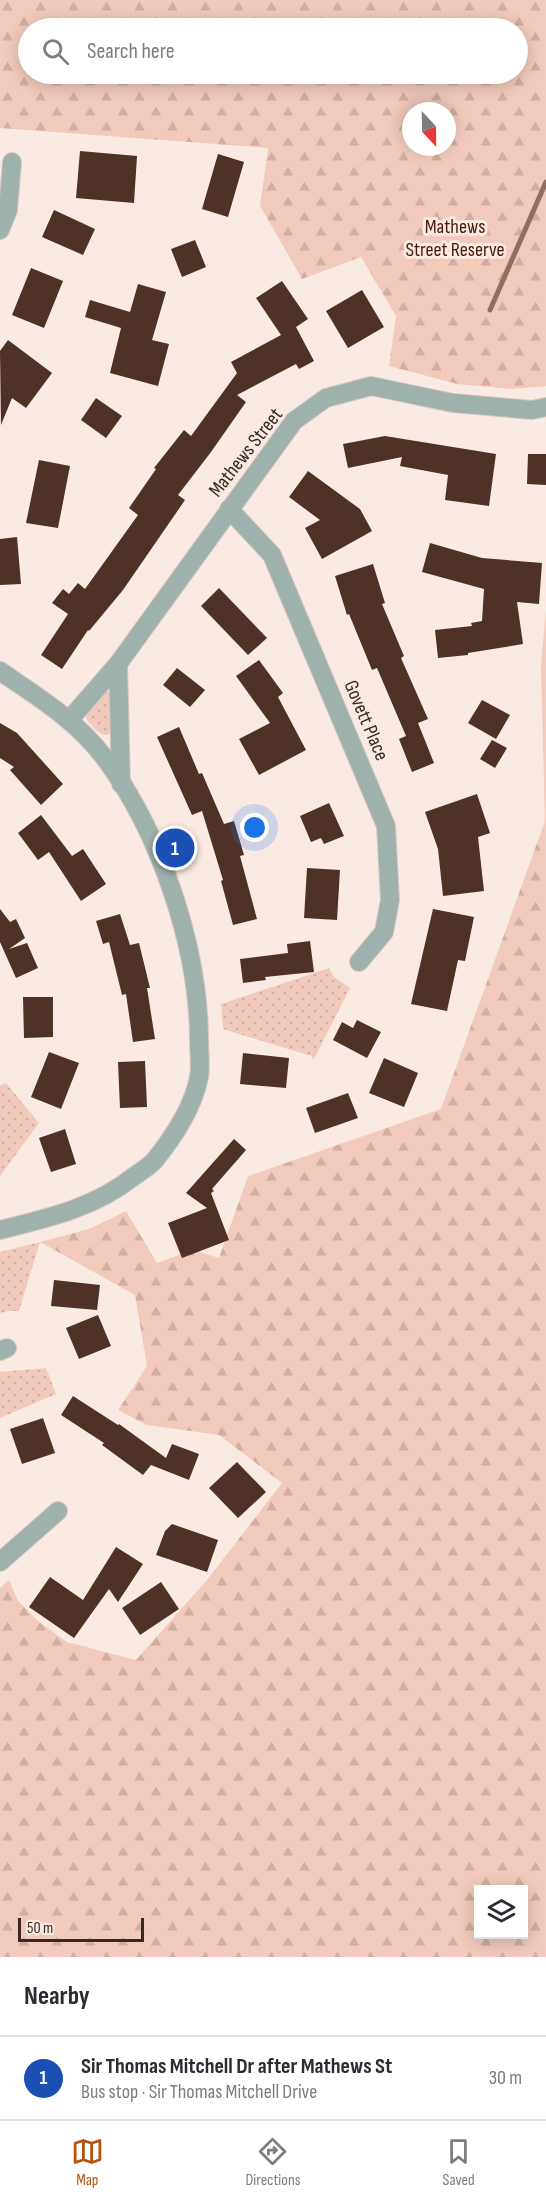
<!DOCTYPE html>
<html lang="en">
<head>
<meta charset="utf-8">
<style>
	body { margin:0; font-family:"Sofia Sans Condensed",sans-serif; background:#f7f7f7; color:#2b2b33 }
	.controls { position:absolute; right:18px; bottom:18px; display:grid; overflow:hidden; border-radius:0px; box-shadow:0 3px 15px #0003 }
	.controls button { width:54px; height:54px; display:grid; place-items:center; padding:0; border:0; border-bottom:2px solid #e1e1e2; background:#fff; color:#2b2b33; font:30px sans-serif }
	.compass { position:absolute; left:402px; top:102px; width:54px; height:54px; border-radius:50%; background:#fff; box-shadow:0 3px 15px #0003; rotate:158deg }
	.scale { position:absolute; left:18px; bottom:15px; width:126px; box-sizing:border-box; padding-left:6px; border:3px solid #362823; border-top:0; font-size:16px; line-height:21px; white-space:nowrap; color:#362823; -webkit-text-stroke:4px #faeae4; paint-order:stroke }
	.you { position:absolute; left:255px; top:828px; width:21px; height:21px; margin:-15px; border:4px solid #fff; border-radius:50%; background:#1a73e8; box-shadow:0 0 0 9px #1a73e833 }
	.badge { display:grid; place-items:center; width:39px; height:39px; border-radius:50%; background:#b45309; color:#fff; font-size:20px; font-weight:700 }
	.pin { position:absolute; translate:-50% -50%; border:3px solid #fff; box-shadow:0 2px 6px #0006 }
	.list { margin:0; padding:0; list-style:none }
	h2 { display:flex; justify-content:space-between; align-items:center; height:78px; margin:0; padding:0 24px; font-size:26px }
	h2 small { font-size:20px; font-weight:400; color:#7c7c81 }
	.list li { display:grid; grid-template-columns:39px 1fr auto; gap:18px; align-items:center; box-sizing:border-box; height:84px; padding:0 24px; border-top:2px solid #e1e1e2 }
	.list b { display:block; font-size:22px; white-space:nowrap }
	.list p { margin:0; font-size:20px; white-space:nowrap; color:#7c7c81 }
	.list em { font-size:20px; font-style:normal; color:#7c7c81 }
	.icon { flex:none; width:33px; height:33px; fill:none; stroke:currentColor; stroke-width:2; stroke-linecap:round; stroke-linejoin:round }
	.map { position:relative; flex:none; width:546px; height:1957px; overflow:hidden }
	.search { position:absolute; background:#fff; box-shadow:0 3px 15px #0003; left:18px; right:18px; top:18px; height:66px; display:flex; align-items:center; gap:15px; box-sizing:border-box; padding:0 21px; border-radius:33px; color:#7c7c81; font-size:22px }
	.sheet { height:162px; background:#fff }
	nav { display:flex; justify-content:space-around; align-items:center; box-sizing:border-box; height:84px; border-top:2px solid #e1e1e2; background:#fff; font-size:16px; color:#7c7c81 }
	nav a { display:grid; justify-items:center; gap:3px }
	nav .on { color:#b45309 }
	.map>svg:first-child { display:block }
	.grass { fill:url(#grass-dots) }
	.forest { fill:url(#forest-firs); fill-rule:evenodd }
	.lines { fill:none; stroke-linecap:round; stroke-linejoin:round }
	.stream { stroke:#956d5e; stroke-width:5 }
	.building { fill:#4f3227 }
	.minor-casing { stroke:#d7c7c1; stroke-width:20 }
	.minor { stroke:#9fb1ac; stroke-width:18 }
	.labels { text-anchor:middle; stroke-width:6; stroke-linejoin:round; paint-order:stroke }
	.park-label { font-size:20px; fill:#491904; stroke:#faeae4 }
	.street-label { font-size:20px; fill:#362823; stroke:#faeae4 }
</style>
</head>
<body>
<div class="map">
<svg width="546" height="1957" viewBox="0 0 546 1957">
	<defs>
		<pattern id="grass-dots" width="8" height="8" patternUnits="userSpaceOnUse" patternTransform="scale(1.5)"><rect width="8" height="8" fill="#f2cabc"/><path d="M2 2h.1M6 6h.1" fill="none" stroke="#d0aea1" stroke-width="1.8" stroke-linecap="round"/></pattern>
		<pattern id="forest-firs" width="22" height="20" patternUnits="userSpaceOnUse" patternTransform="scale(1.5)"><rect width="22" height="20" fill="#f2cabc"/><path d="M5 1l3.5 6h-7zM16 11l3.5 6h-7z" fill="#d0aea1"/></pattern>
	</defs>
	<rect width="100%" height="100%" fill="#faeae4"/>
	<g class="grass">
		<path d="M104,691H108C116,701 119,754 94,728C89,723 85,720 86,712Z"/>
		<polygon points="329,968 334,977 350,988 314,1059 311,1056 223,1029 221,1004"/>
		<polygon points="6,1083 39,1123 0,1176 0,1086"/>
		<polygon points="40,1242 19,1311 8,1311 0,1313 0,1252"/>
		<polygon points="46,1368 56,1394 0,1418 0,1372"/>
	</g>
	<g class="forest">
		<path d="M0,0H546V386L513,389L457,384L389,366L396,316L361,257L302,279L260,206L268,148L0,128ZM28,28H518V74H28ZM411,111H447V147H411Z"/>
		<path d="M546,609V1957H0V1588L9,1580L18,1601L38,1621L67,1642L136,1660L207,1580L282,1483L219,1435L147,1425L118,1410L147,1366L135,1295L40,1242L89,1229L126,1211L157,1263L193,1250L219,1258L248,1176L441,1109L545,821L541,666ZM478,1890H524V1934H478Z"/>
	</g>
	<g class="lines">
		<polyline class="stream" points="490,310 546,182"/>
	</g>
	<g class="building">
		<polygon points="80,151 137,156 134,203 76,198"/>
		<polygon points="218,154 244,162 228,217 202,209"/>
		<polygon points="54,210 95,229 83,255 42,237"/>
		<polygon points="195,240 206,267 182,277 171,249"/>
		<polygon points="31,268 63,281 44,328 12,315"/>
		<polygon points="282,281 308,319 296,327 314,361 299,369 296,364 237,395 246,402 211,452 178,495 185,500 123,590 89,631 88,630 62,669 41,655 68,614 52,603 63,589 69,594 78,583 85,589 138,515 129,508 156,469 154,468 184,430 191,436 237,373 231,362 281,335 256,298"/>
		<polygon points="138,284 166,292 152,340 169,344 158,386 110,373 121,328 85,317 90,300 130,312"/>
		<polygon points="362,290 384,327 348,348 326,311"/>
		<polygon points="8,340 52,373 26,408 12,398 1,425 0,351"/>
		<polygon points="96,398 122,416 106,438 81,420"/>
		<polygon points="385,436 496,454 489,506 445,500 448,475 400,466 402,457 348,468 343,444"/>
		<polygon points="528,454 546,454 546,485 527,484"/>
		<polygon points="39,460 70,466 58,528 26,523"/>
		<polygon points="308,471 360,509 372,531 322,559 305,528 320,520 289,497"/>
		<polygon points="17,537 21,584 0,585 0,539"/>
		<polygon points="430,543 482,558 542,563 539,604 517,602 523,644 468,653 468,655 438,658 435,630 472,626 471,623 482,621 484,589 422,572"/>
		<polygon points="373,564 385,603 382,604 404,656 401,658 428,719 418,723 434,763 412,772 399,739 406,736 377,668 372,670 349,614 347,615 335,576"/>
		<polygon points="219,588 267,638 248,655 201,606"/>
		<polygon points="259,660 283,693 278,697 306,750 259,775 239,739 270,723 236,676"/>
		<polygon points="177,668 205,690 190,707 163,685"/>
		<polygon points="482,700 510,715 496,739 468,723"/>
		<polygon points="0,723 17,733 63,784 41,805 10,770 14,767 0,758"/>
		<polygon points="179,727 199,774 202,773 224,824 234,821 244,855 240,856 257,919 233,925 221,881 223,880 202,811 192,815 157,737"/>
		<polygon points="492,740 507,748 495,768 480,759"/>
		<polygon points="477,794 490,833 478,837 484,891 443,896 438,849 425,812"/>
		<polygon points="329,803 344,836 324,844 321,838 311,842 300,816"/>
		<polygon points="41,815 72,856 83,849 106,884 81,901 49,852 38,860 18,833"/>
		<polygon points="307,868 340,870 337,920 304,918"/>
		<polygon points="0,909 10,922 16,919 25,938 9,949 27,943 38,968 16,978 0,942"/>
		<polygon points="433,909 474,917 465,961 458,960 447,1011 411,1004"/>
		<polygon points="120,914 130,945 139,943 150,988 147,988 155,1039 133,1042 126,994 122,995 109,942 103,944 96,921"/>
		<polygon points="310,941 314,972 265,977 266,980 243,983 240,959 288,953 287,944"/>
		<polygon points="23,997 53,997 53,1037 24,1038"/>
		<polygon points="357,1020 381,1032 367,1058 333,1040 342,1022 353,1028"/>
		<polygon points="49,1052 79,1063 61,1109 31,1097"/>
		<polygon points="243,1053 289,1058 286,1088 240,1084"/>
		<polygon points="384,1058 418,1073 404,1107 369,1093"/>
		<polygon points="145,1061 147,1107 120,1108 118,1062"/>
		<polygon points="348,1093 358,1118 315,1133 306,1108"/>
		<polygon points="65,1129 76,1164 51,1172 39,1138"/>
		<polygon points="234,1139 246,1150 212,1189 214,1191 211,1193 229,1240 182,1258 168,1223 207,1208 186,1193"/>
		<polygon points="54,1280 100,1285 97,1310 51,1306"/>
		<polygon points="98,1315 111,1346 79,1359 66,1328"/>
		<polygon points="73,1396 118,1425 119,1424 166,1458 172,1444 199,1454 189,1480 151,1465 143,1475 102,1445 104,1443 61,1415"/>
		<polygon points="43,1418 55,1453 22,1464 10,1429"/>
		<polygon points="237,1462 266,1492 238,1518 209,1488"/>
		<polygon points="172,1524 218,1540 207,1572 156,1555 165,1531"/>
		<polygon points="116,1547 143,1564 118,1602 109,1589 74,1638 29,1607 50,1577 83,1600"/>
		<polygon points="161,1582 179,1609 140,1635 122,1608"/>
	</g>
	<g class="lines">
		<g class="minor-casing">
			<g id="minor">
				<polyline points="0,230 8,210 12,162"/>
				<polyline points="229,509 272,555 386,826 390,900 384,932 359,962"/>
				<polyline points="118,664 121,784"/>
				<path d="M0,671C39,698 75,719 104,757C160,832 199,947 199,1041C199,1052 201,1066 199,1077C193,1108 174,1136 155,1160C149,1167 140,1172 133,1177C94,1208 48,1218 0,1230"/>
				<polyline points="70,719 118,664 294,421 326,398 371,386 453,403 532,410 546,407"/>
				<polyline points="0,1351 7,1348"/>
				<polyline points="0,1562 58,1511"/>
			</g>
		</g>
		<use href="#minor" class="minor"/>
	</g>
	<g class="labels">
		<g class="park-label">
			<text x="455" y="233">Mathews<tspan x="455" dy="23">Street Reserve</tspan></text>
		</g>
		<g class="street-label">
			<text transform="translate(245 452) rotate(-52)" y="7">Mathews Street</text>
			<text transform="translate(367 720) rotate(67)" y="7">Govett Place</text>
		</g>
	</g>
</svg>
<div class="controls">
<button><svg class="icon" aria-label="layers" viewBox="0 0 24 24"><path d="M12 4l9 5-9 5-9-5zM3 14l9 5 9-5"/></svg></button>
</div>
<svg class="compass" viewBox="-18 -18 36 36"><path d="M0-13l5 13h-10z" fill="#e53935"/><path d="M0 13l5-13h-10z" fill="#7c7c81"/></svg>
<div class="scale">50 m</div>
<div class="you"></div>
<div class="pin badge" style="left:175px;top:848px;background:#1a4fb4">1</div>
<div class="search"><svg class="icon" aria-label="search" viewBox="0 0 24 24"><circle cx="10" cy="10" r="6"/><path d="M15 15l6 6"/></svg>Search here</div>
</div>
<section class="sheet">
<h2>Nearby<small></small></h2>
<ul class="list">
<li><span class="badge" style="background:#1a4fb4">1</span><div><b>Sir Thomas Mitchell Dr after Mathews St</b><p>Bus stop · Sir Thomas Mitchell Drive</p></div><em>30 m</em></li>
</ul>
</section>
<nav>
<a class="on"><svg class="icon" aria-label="map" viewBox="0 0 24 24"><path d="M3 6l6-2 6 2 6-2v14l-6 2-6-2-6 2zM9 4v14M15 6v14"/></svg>Map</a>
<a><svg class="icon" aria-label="directions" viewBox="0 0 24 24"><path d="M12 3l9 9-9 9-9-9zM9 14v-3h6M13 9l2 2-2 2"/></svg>Directions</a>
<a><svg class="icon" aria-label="saved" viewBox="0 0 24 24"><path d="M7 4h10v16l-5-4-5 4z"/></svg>Saved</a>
</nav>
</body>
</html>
